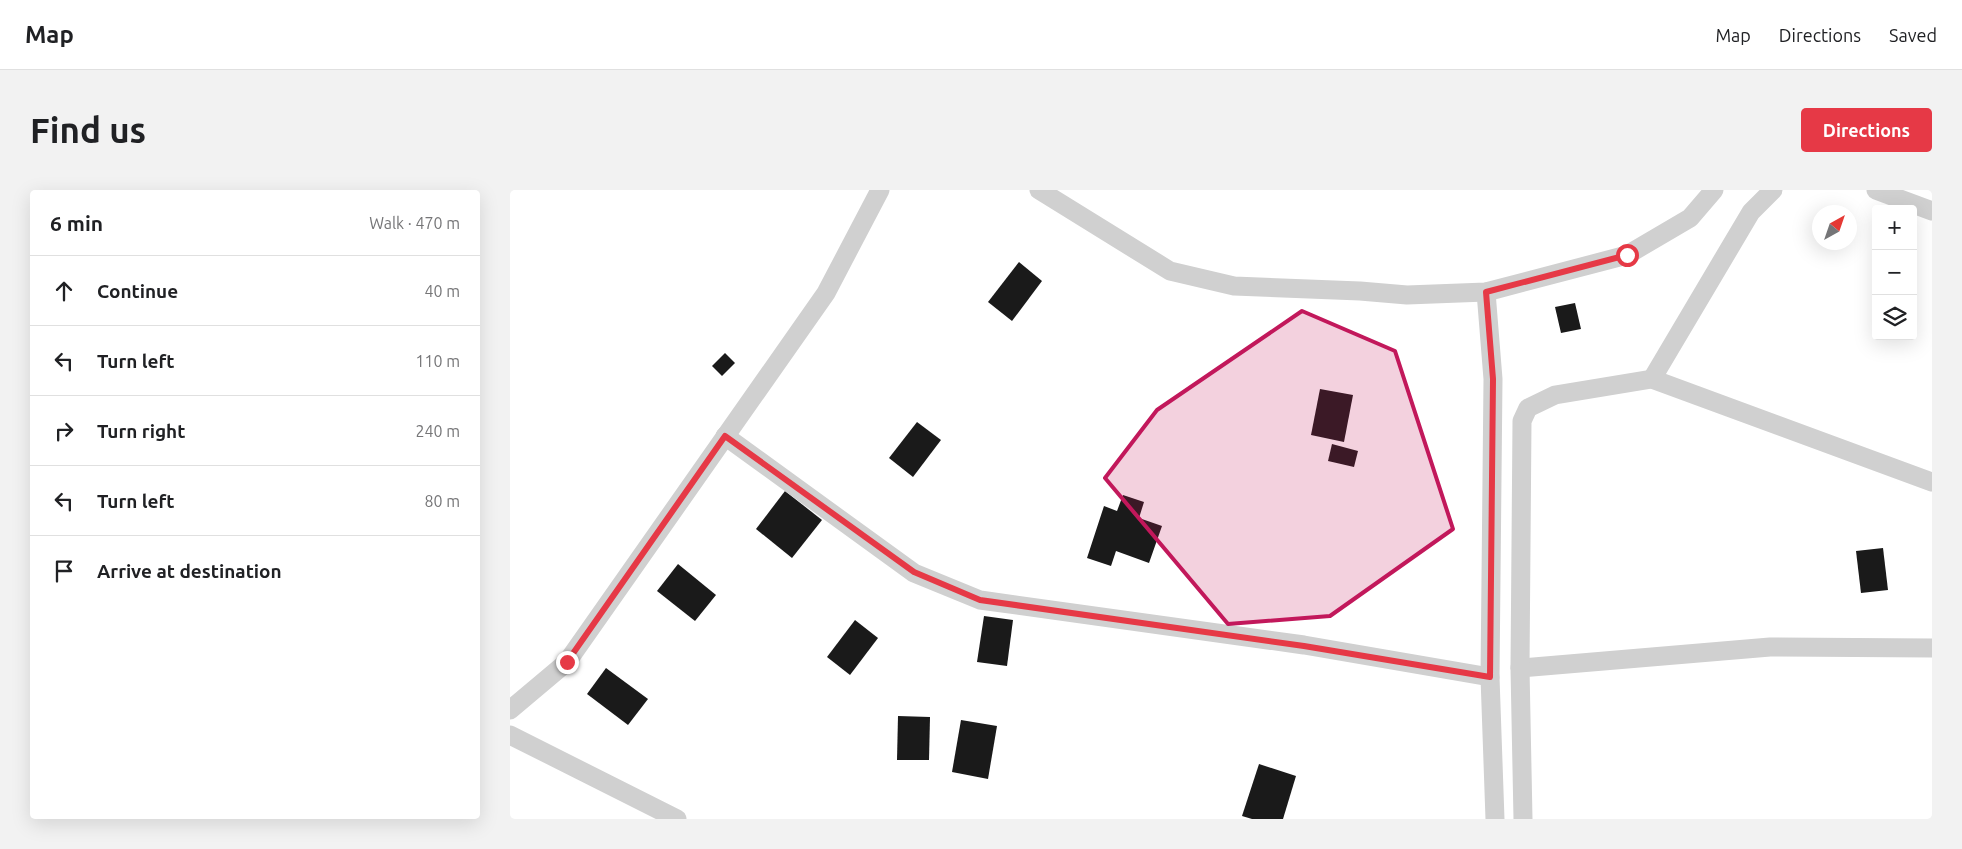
<!DOCTYPE html>
<html lang="en">
<head>
<meta charset="utf-8">
<style>
	body { margin:0; font-family:Ubuntu,sans-serif; background:#f2f2f2; color:#202124 }
	.controls { position:absolute; right:15px; top:15px; display:grid; overflow:hidden; border-radius:5px; box-shadow:0 5px 20px #0002 }
	.controls button { width:45px; height:45px; display:grid; place-items:center; padding:0; border:0; border-bottom:1px solid #e0e0e0; background:#fff; color:#202124; font:25px sans-serif }
	.compass { position:absolute; left:1302px; top:15px; width:45px; height:45px; border-radius:50%; background:#fff; box-shadow:0 5px 20px #0002; rotate:40deg }
	.stop { position:absolute; width:15px; height:15px; margin:-11px; border:4px solid #e63946; border-radius:50%; background:#fff }
	.stop.end { background:#e63946; border-color:#fff; box-shadow:0 1px 5px #0008 }
	.list { margin:0; padding:0; list-style:none }
	h2 { display:flex; justify-content:space-between; align-items:center; height:65px; margin:0; padding:0 20px; font-size:21px }
	h2 small { font-size:16px; font-weight:400; color:#757577 }
	.list li { display:grid; grid-template-columns:32px 1fr auto; gap:15px; align-items:center; box-sizing:border-box; height:70px; padding:0 20px; border-top:1px solid #e0e0e0 }
	.list b { display:block; font-size:19px; white-space:nowrap }
	.list em { font-size:16px; font-style:normal; color:#757577 }
	.icon { flex:none; width:28px; height:28px; fill:none; stroke:currentColor; stroke-width:2; stroke-linecap:round; stroke-linejoin:round }
	.map { position:relative; flex:none; width:1422px; height:629px; overflow:hidden; border-radius:5px }
	header { display:flex; align-items:center; gap:30px; box-sizing:border-box; height:70px; padding:0 25px; background:#fff; border-bottom:1px solid #e0e0e0 }
	header strong { font-size:24px }
	nav { display:flex; gap:28px; margin-inline-start:auto; font-size:18px }
	.intro { display:flex; align-items:center; justify-content:space-between; box-sizing:border-box; height:120px; padding:0 30px }
	h1 { margin:0; font-size:35px }
	.button { padding:12px 22px; border-radius:5px; background:#e63946; color:#fff; font-size:18px; font-weight:700 }
	main { display:flex; gap:30px; padding:0 30px }
	aside { flex:1; background:#fff; border-radius:5px; box-shadow:0 5px 20px #0002 }
	.map>svg:first-child { display:block }
	.building { fill:#1a1a1a }
	.lines { fill:none; stroke-linecap:round; stroke-linejoin:round }
	.minor { stroke:#d0d0d0; stroke-width:19 }
	.route { stroke:#e63946; stroke-width:6 }
	.marked { fill:#c2185b; fill-opacity:0.2; stroke:#c2185b; stroke-width:4; stroke-linejoin:round }
</style>
</head>
<body>
<header>
<strong>Map</strong>
<nav><a>Map</a><a>Directions</a><a>Saved</a></nav>
</header>
<div class="intro"><h1>Find us</h1><a class="button">Directions</a></div>
<main>
<aside>
<h2>6 min<small>Walk · 470 m</small></h2>
<ul class="list">
<li><svg class="icon" aria-label="ahead" viewBox="0 0 24 24"><path d="M12 20V5M6 11l6-6 6 6"/></svg><div><b>Continue</b></div><em>40 m</em></li>
<li><svg class="icon" aria-label="left" viewBox="0 0 24 24"><path d="M17 20v-9H6M10 6l-5 5 5 5"/></svg><div><b>Turn left</b></div><em>110 m</em></li>
<li><svg class="icon" aria-label="right" viewBox="0 0 24 24"><path d="M7 20v-9h11M14 6l5 5-5 5"/></svg><div><b>Turn right</b></div><em>240 m</em></li>
<li><svg class="icon" aria-label="left" viewBox="0 0 24 24"><path d="M17 20v-9H6M10 6l-5 5 5 5"/></svg><div><b>Turn left</b></div><em>80 m</em></li>
<li><svg class="icon" aria-label="arrive" viewBox="0 0 24 24"><path d="M6 21V4h12l-3 4 3 4H6"/></svg><div><b>Arrive at destination</b></div></li>
</ul>
</aside>
<div class="map">
<svg width="1422" height="629" viewBox="0 0 1422 629">
	<rect width="100%" height="100%" fill="#fff"/>
	<g class="building">
		<polygon points="509,72 532,91 502,131 478,112"/>
		<polygon points="1065,113 1071,139 1051,143 1045,117"/>
		<polygon points="215,163 225,173 212,186 202,176"/>
		<polygon points="810,199 843,205 834,252 801,245"/>
		<polygon points="407,232 431,250 403,287 379,268"/>
		<polygon points="822,254 848,261 844,277 818,271"/>
		<polygon points="275,301 312,330 282,368 246,339"/>
		<polygon points="613,305 634,312 629,328 652,336 639,373 606,361 601,376 577,368 594,316 607,321"/>
		<polygon points="1373,358 1378,400 1351,403 1346,361"/>
		<polygon points="168,374 206,405 185,431 147,401"/>
		<polygon points="474,426 503,430 497,476 467,472"/>
		<polygon points="345,430 368,448 340,485 317,467"/>
		<polygon points="96,478 138,509 118,535 77,504"/>
		<polygon points="388,526 420,527 419,570 387,570"/>
		<polygon points="451,530 487,536 478,589 442,582"/>
		<polygon points="749,574 786,586 773,629 742,629 732,626"/>
	</g>
	<g class="lines">
		<g class="minor">
			<polyline points="529,0 660,81 724,96 850,101 897,105 976,102 1117,65 1180,28 1204,0"/>
			<polyline points="1366,0 1422,21"/>
			<polyline points="976,102 983,189 980,487 985,629"/>
			<polyline points="1142,189 1241,22 1263,0"/>
			<polyline points="215,246 404,383 470,410 794,455 980,487"/>
			<polyline points="1010,478 1260,457 1422,458"/>
			<polyline points="0,520 57,472 316,103 370,0"/>
			<polyline points="0,545 167,629"/>
			<polyline points="1013,629 1010,478 1012,231 1018,218 1045,205 1142,189 1422,292"/>
		</g>
	</g>
	<g class="lines">
		<polyline class="route" points="57,472 215,246 404,382 470,410 794,456 980,487 983,189 976,102 1117,65"/>
	</g>
	<path class="marked" d="M792,121L885,161L943,339L820,426L718,434L595,288L647,220Z"/>
</svg>
<div class="controls">
<button>+</button>
<button>−</button>
<button><svg class="icon" aria-label="layers" viewBox="0 0 24 24"><path d="M12 4l9 5-9 5-9-5zM3 14l9 5 9-5"/></svg></button>
</div>
<svg class="compass" viewBox="-18 -18 36 36"><path d="M0-13l5 13h-10z" fill="#e53935"/><path d="M0 13l5-13h-10z" fill="#757577"/></svg>
<div class="stop" style="left:1117px;top:65px"></div>
<div class="stop end" style="left:57px;top:472px"></div>
</div>
</main>
</body>
</html>
